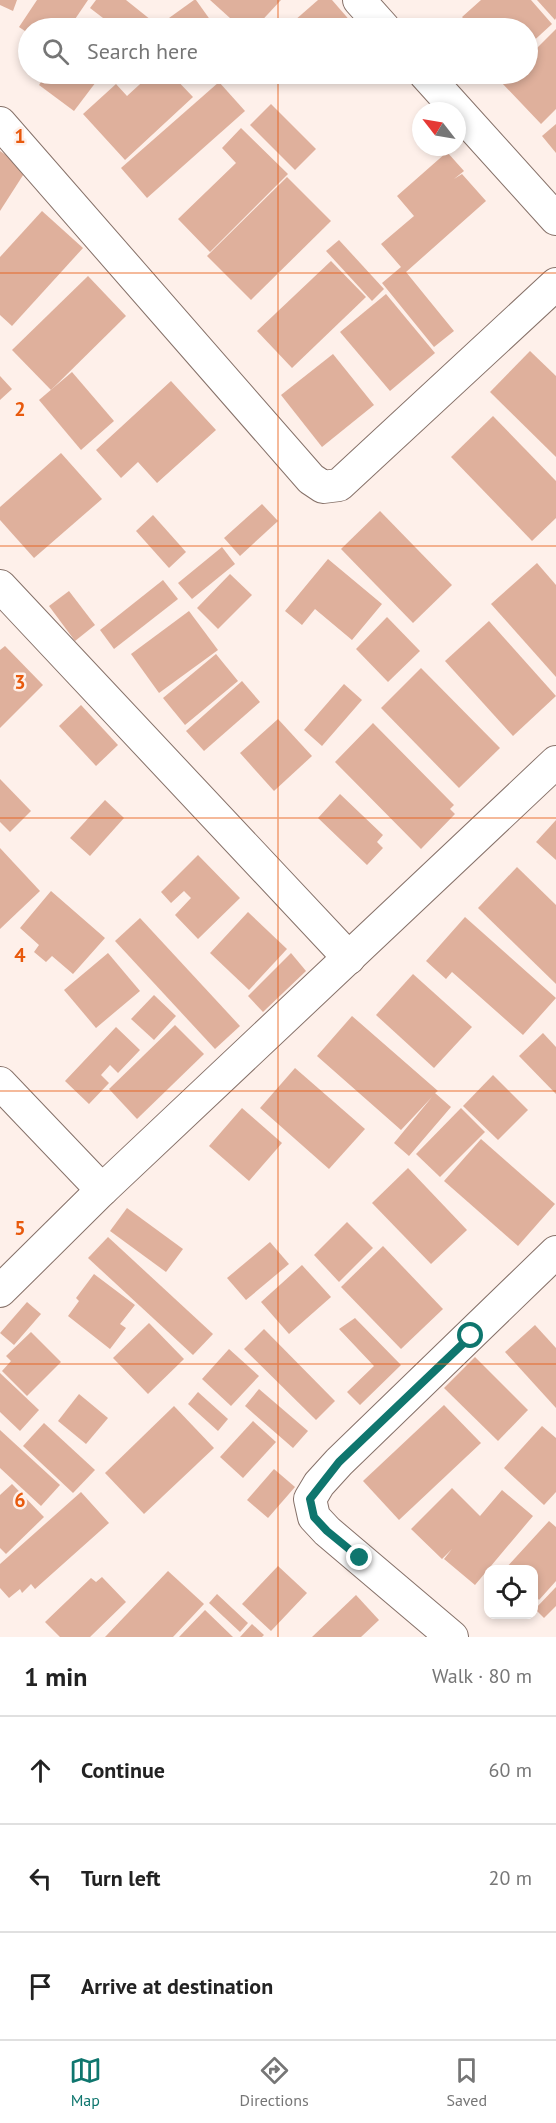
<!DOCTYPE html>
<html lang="en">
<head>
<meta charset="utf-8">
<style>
	body { margin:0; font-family:"PT Sans",sans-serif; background:#f2f2f2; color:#222 }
	.controls { position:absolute; right:18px; bottom:18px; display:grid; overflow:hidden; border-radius:12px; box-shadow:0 3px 9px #0003 }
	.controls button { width:54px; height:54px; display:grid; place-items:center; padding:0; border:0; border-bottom:2px solid #e0e0e0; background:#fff; color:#222; font:30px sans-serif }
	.compass { position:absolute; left:412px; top:102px; width:54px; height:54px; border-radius:50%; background:#fff; box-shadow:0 3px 9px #0003; rotate:301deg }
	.stop { position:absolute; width:18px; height:18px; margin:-14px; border:4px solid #0f766e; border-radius:50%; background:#fff }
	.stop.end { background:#0f766e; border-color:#fff; box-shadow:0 2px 6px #0008 }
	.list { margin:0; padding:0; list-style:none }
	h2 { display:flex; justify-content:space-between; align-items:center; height:78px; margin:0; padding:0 24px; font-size:26px }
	h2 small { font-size:20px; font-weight:400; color:#767676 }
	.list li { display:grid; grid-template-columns:39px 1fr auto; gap:18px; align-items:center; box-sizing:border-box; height:108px; padding:0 24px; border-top:2px solid #e0e0e0 }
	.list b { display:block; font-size:22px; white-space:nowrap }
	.list em { font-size:20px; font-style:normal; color:#767676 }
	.icon { flex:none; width:33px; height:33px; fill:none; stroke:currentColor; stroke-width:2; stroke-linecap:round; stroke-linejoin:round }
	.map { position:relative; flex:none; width:556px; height:1637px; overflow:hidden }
	.search { position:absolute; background:#fff; box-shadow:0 3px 9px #0003; left:18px; right:18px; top:18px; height:66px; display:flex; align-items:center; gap:15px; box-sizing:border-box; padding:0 21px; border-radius:33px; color:#767676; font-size:22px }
	.sheet { height:402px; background:#fff }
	nav { display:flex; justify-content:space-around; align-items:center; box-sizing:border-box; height:84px; border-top:2px solid #e0e0e0; background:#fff; font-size:16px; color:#767676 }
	nav a { display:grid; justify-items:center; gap:3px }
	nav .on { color:#0f766e }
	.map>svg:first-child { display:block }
	.building { fill:#dfb09c }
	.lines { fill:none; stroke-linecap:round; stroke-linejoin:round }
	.minor-casing { stroke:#867169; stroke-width:34 }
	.minor { stroke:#fff; stroke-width:32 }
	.route { stroke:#0f766e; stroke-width:8 }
	.grid { fill:none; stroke:#e8590c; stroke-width:1.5; stroke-opacity:0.55 }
	.grid-label { font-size:20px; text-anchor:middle; font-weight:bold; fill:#e8590c; stroke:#fef0ea; stroke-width:5; stroke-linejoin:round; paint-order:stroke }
</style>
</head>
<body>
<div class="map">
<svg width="556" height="1637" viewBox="0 0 556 1637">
	<rect width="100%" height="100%" fill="#fef0ea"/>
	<g class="building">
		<polygon points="0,0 17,0 13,11 0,5"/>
		<polygon points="37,0 88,0 69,28 28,28 28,33 19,27"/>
		<polygon points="96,0 126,0 156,24 153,28 116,28 90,8"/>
		<polygon points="194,0 196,0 216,28 176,28 169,18"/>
		<polygon points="210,0 281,0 255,28 241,28"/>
		<polygon points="318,0 332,0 352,23 347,28 286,28"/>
		<polygon points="481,0 531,0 552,24 528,46 528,28 472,28 462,17"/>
		<polygon points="537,0 556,0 556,18 555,20"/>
		<polygon points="86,21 97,28 80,28"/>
		<polygon points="556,29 556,109 541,124 501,82 510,74 528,74 528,57"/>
		<polygon points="47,74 102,74 74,111 39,85"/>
		<polygon points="151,74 171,74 193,97 125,160 83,114 116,84 127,96"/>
		<polygon points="219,82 245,111 147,198 121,168"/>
		<polygon points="271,104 316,149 295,170 250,125"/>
		<polygon points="556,124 556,153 542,136"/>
		<polygon points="241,128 288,174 210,252 178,219 236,163 222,148"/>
		<polygon points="0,151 27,169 0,211"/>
		<polygon points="447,152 464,171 454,179 462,174 486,201 406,272 454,331 434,347 382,283 401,267 381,244 414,216 397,196"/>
		<polygon points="287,177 331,221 251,300 207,256"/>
		<polygon points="42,211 83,248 12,326 0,315 0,257"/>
		<polygon points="339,240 384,289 372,301 326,251"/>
		<polygon points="331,261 366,297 292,368 257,331"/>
		<polygon points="88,276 126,316 51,390 12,350"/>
		<polygon points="386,294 435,353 390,391 340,332"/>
		<polygon points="530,351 556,376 556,457 490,392"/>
		<polygon points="333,354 374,405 322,447 281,395"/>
		<polygon points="72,372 114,421 81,450 39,400"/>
		<polygon points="0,376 12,389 0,400"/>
		<polygon points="171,381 216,430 157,483 138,462 121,478 96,450"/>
		<polygon points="493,416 556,481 556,518 532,541 451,457"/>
		<polygon points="61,453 102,499 34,558 0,520 0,507"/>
		<polygon points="262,504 278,521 240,556 224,538"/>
		<polygon points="380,511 452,585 413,623 341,549"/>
		<polygon points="153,515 186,552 169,568 136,531"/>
		<polygon points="222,547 235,564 192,599 178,583"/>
		<polygon points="328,559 382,604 352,640 315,609 302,625 285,611"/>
		<polygon points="537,563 556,585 556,677 491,604"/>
		<polygon points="230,574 252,595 218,629 197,608"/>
		<polygon points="163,580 178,599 114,649 100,630"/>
		<polygon points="69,591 95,625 75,641 49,606"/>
		<polygon points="189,611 218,650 159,693 131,654"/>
		<polygon points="387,617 420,651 388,682 356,649"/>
		<polygon points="489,621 556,696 513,736 445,661"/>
		<polygon points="5,646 43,685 0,728 0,650"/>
		<polygon points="216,654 238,681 185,725 163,698"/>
		<polygon points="421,668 500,748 459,788 381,708"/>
		<polygon points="242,681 260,702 204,751 186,731"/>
		<polygon points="344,684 362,700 322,746 304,730"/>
		<polygon points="81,705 118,745 96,766 59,726"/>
		<polygon points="278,719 312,756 274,791 240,753"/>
		<polygon points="373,723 454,805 450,809 455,814 421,849 335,762"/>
		<polygon points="0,779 31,811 10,832 0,822"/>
		<polygon points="340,794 383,835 377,842 383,848 367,865 318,818"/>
		<polygon points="105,800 124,818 90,856 70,838"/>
		<polygon points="556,820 556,860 536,842"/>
		<polygon points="0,848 40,891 0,929"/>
		<polygon points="198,855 240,898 198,939 175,915 191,898 184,891 171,903 161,892"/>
		<polygon points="517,867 556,905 556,984 478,908"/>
		<polygon points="51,891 105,938 73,974 52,956 46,962 34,952 39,945 20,928"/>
		<polygon points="248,912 287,949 249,990 210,953"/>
		<polygon points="465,917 556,998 523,1035 452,972 446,979 426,961"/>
		<polygon points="140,918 240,1026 215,1049 115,941"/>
		<polygon points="108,953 140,991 96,1028 64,990"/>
		<polygon points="291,953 306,971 263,1012 248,996"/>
		<polygon points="413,974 472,1027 434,1068 376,1015"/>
		<polygon points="154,995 176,1016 154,1040 131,1019"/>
		<polygon points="352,1016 438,1091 435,1093 451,1107 409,1156 394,1143 432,1097 401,1130 317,1056"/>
		<polygon points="175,1025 204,1054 137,1119 109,1089"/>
		<polygon points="116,1027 140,1050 118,1073 110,1065 101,1075 109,1083 89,1104 65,1081"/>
		<polygon points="543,1033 556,1047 556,1094 519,1056"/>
		<polygon points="295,1068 365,1129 329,1169 260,1108"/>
		<polygon points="493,1075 528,1110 498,1140 463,1106"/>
		<polygon points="242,1108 282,1143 249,1181 209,1146"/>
		<polygon points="461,1108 485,1132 440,1177 416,1154"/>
		<polygon points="481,1139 555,1204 518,1246 444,1181"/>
		<polygon points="408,1168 467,1230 431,1264 372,1203"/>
		<polygon points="127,1208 183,1249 166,1272 110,1231"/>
		<polygon points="347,1222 373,1248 339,1282 314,1255"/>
		<polygon points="108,1237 213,1334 193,1355 88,1258"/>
		<polygon points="270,1242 289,1264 246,1300 227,1278"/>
		<polygon points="383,1246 443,1309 401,1349 341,1287"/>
		<polygon points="302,1265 331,1297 289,1334 261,1302"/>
		<polygon points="94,1274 135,1305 120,1324 126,1328 110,1349 68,1316 79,1301 76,1298"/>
		<polygon points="27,1302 41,1314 14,1345 0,1333"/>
		<polygon points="355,1318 401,1365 360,1405 347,1392 374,1366 339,1329"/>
		<polygon points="149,1323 184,1359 148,1394 113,1358"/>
		<polygon points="535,1325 556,1348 556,1408 505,1352"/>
		<polygon points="264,1329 335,1401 316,1420 244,1349"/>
		<polygon points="31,1332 61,1362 27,1396 2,1371 11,1361 6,1356"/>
		<polygon points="229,1349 259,1376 231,1406 202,1379"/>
		<polygon points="475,1357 528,1410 498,1441 444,1388"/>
		<polygon points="0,1373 39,1410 20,1431 0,1412"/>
		<polygon points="259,1389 308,1431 293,1448 245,1406"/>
		<polygon points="198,1392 228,1419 218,1431 188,1404"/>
		<polygon points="79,1394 108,1418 86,1444 58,1421"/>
		<polygon points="444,1405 481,1443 399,1520 363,1481"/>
		<polygon points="174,1406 214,1448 144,1514 105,1473"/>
		<polygon points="253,1421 276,1442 243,1478 220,1457"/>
		<polygon points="44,1423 95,1470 73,1493 23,1446"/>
		<polygon points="542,1426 556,1438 556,1492 544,1505 504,1468"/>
		<polygon points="0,1430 60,1485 41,1506 0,1468"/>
		<polygon points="274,1469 295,1487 268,1518 247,1500"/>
		<polygon points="12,1484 44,1517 6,1554 0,1548 0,1495"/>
		<polygon points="452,1488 480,1516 502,1490 533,1516 475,1585 444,1559 452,1549 442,1559 411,1529"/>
		<polygon points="81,1492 109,1523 35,1589 31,1584 22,1593 20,1589 9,1598 0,1588 0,1564"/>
		<polygon points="549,1521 556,1527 556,1581 539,1600 534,1594 534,1570 504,1570"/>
		<polygon points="278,1566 307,1593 271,1631 242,1604"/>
		<polygon points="168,1571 204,1604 173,1637 105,1637"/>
		<polygon points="102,1577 126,1602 90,1637 60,1637 45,1622 91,1578 96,1582"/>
		<polygon points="556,1587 556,1606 544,1618 535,1609"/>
		<polygon points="217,1594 248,1623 240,1632 209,1603"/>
		<polygon points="356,1595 379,1620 361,1637 312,1637"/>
		<polygon points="205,1610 233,1637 179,1637"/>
		<polygon points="252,1624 264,1635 262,1637 240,1637"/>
	</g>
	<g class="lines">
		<g class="minor-casing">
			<g id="minor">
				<polyline points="359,0 384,28"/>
				<polyline points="425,74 556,219"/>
				<polyline points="0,123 311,479 323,487 339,485 556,284"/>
				<polyline points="0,586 349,958"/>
				<polyline points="0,1083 102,1190"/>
				<polyline points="0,1291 102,1190 556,762"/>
				<polyline points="452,1637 327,1531 314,1517 310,1499 319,1484 339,1462 556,1252"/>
			</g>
		</g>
		<use href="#minor" class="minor"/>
	</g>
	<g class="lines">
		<polyline class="route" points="360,1558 327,1531 314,1517 310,1499 339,1462 471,1336"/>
	</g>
	<path class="grid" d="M278,0V28M278,74V1637M0,273H556M0,546H556M0,818H556M0,1091H556M0,1364H556"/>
	<g class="grid-label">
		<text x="20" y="143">1</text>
		<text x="20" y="416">2</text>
		<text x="20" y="689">3</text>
		<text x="20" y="962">4</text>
		<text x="20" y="1235">5</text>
		<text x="20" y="1507">6</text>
	</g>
</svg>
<div class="controls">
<button><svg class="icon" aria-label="locate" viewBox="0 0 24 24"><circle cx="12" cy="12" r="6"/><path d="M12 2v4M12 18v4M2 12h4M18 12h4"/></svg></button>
</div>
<svg class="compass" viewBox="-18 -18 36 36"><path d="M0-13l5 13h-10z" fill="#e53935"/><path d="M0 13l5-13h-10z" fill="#767676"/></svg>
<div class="stop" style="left:471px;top:1336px"></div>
<div class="stop end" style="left:360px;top:1558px"></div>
<div class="search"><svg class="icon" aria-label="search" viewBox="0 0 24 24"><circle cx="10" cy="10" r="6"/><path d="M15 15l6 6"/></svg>Search here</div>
</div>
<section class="sheet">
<h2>1 min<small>Walk · 80 m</small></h2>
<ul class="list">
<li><svg class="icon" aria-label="ahead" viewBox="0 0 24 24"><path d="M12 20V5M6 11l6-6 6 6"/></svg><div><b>Continue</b></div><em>60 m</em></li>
<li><svg class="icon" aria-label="left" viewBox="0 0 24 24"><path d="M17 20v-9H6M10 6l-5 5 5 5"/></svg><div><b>Turn left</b></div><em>20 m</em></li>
<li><svg class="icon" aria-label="arrive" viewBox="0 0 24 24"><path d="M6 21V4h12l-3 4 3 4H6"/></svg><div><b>Arrive at destination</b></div></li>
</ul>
</section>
<nav>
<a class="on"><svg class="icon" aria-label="map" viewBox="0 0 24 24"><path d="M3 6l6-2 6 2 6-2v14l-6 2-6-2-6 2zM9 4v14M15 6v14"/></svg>Map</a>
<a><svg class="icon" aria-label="directions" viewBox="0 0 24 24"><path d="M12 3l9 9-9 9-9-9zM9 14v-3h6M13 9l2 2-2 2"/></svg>Directions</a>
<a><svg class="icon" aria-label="saved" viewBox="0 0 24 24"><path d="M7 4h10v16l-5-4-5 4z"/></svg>Saved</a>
</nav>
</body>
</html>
